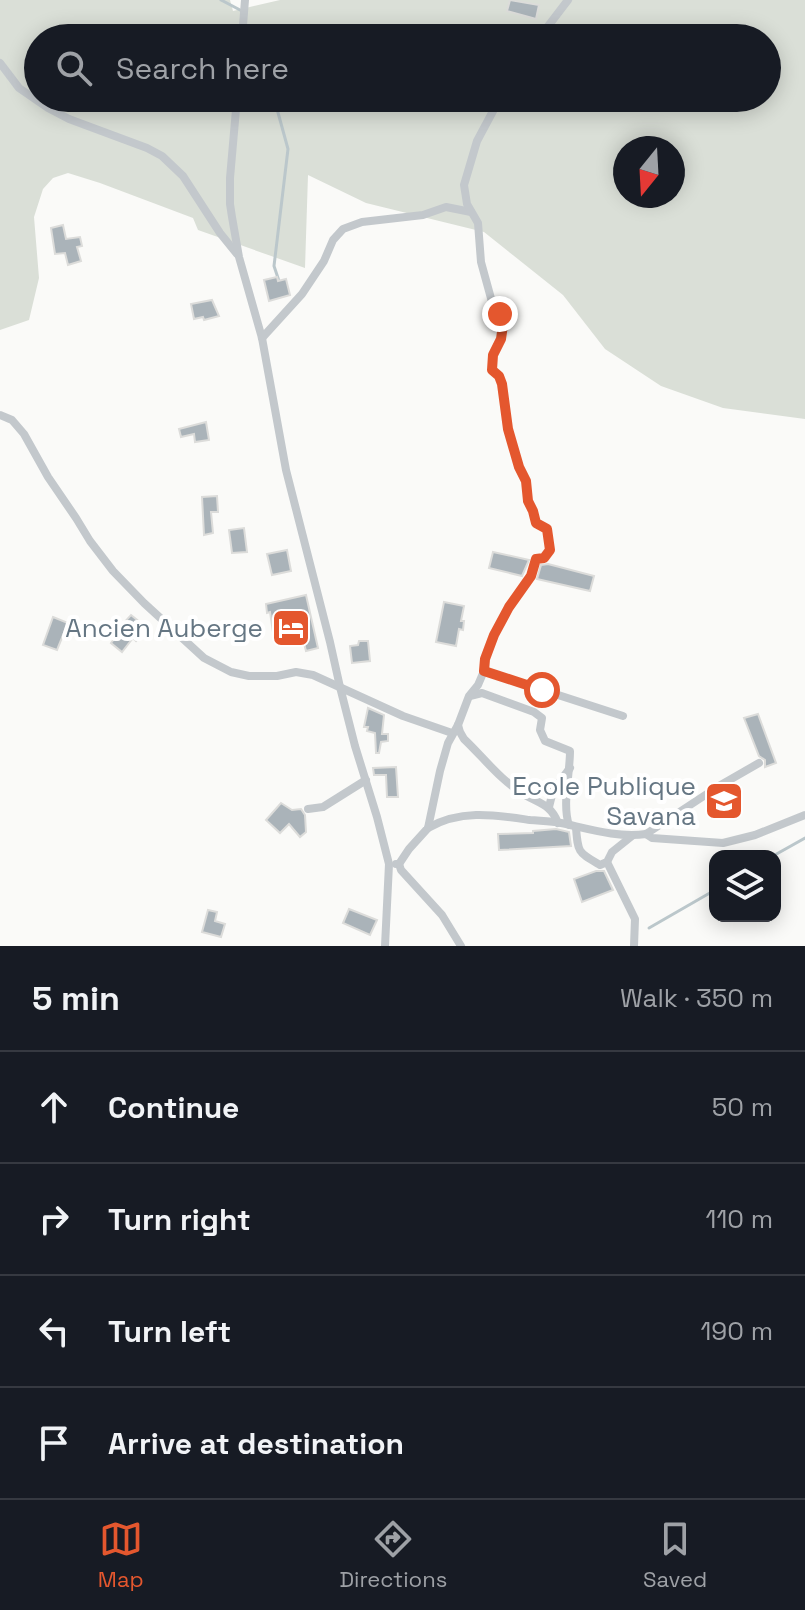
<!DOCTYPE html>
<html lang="en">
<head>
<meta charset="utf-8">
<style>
	body { margin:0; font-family:"Space Grotesk",sans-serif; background:#242831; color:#f1f3f6 }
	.controls { position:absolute; right:24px; bottom:24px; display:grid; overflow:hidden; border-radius:16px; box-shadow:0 4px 20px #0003 }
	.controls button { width:72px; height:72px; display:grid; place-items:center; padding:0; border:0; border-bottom:2px solid #363941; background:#171b24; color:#f1f3f6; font:40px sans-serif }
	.compass { position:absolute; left:613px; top:136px; width:72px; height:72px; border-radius:50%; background:#171b24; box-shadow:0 4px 20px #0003; rotate:198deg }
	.stop { position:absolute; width:24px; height:24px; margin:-18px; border:6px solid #e4572e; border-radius:50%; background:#fff }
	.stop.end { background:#e4572e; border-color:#fff; box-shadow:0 2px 8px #0008 }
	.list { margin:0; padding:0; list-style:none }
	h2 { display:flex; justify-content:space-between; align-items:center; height:104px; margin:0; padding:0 32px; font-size:34px }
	h2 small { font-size:26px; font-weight:400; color:#9ea1a6 }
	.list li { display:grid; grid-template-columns:52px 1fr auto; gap:24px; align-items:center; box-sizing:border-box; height:112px; padding:0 32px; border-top:2px solid #363941 }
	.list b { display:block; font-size:30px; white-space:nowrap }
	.list em { font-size:26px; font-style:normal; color:#9ea1a6 }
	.icon { flex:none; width:44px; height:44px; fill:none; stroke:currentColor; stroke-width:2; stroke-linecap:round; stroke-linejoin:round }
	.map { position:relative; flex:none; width:805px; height:946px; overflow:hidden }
	.search { position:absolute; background:#171b24; box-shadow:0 4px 20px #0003; left:24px; right:24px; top:24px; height:88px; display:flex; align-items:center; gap:20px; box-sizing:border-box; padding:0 28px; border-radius:44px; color:#9ea1a6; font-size:30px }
	.sheet { height:552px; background:#171b24 }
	nav { display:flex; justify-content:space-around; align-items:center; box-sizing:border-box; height:112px; border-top:2px solid #363941; background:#171b24; font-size:22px; color:#9ea1a6 }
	nav a { display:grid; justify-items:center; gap:4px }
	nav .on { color:#e4572e }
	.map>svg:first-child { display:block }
	.green { fill:#dadfd7; fill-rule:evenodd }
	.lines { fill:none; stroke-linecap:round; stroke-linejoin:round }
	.stream { stroke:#bbc7cb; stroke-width:3 }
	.building { fill:#aab3b9; stroke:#dcdcda; stroke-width:2 }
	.street { stroke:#c3c8cc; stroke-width:8 }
	.route { stroke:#e4572e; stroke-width:10 }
	.labels { text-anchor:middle; stroke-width:8; stroke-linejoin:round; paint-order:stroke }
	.poi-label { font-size:26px; fill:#657683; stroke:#fff; text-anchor:end }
</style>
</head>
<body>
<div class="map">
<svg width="805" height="946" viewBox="0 0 805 946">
	<rect width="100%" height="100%" fill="#fafaf8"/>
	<path class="green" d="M0,0H230L233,11L280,0H805V419L723,408L661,386L605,349L563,295L484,232L366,203L308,175L305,268L198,230L193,218L100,183L68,173L53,178L43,189L34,217L39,278L29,320L0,330ZM38,38H767V98H38ZM625,148H673V196H625Z"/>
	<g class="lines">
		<g class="stream">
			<polyline points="221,0 242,11"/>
			<polyline points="274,98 288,149 274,266 279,281"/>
			<polyline points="773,856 805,838"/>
			<polyline points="649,928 715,890"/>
		</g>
	</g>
	<g class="building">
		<polygon points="510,0 539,5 536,19 507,11"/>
		<polygon points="63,225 66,239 80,237 82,246 77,247 81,261 68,265 65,253 55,254 51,228"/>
		<polygon points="277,277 278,281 286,279 290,295 269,301 264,280"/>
		<polygon points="212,300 219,316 204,320 203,317 194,319 191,304"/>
		<polygon points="206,422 209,440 195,442 194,434 181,437 179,429"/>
		<polygon points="217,496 218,512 211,512 213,533 204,535 202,497"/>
		<polygon points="244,528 247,552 232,553 229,530"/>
		<polygon points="287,550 291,571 272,575 267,554"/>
		<polygon points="493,552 529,560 522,576 489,568"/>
		<polygon points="548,564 594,576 590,591 537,579 541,565"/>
		<polygon points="306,595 318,648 306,651 300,628 273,632 270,612 267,613 266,604"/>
		<polygon points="444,602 464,606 461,621 464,621 463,630 459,629 456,646 436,642"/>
		<polygon points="131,615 147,628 136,641 133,638 122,652 111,643 122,629 120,627"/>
		<polygon points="53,617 68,623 57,650 43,645"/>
		<polygon points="359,641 368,641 370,661 352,663 350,646 358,645"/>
		<polygon points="368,708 384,715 382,734 388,734 388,741 381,742 379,753 376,753 375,733 367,731 368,727 364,727"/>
		<polygon points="758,714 776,763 765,767 765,760 759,756 744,718"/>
		<polygon points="396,767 398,797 387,797 386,775 374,775 373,768"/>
		<polygon points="281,803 292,810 301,809 305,815 306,832 300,837 289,824 280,833 266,820"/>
		<polygon points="556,829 569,832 571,846 499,850 498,834 533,833 533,831"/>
		<polygon points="596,871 604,871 613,890 582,902 574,879"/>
		<polygon points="349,909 377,920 370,935 343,923"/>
		<polygon points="208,910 217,912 215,921 225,924 221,937 202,932"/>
	</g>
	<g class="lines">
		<g class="street">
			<polyline points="242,38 245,0"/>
			<polyline points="539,38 568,0"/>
			<polyline points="0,63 19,88 48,108 69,119 147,148 162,156 183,176 220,233 237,254"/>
			<polyline points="237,98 230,178 230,204 232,217 239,257 262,338 286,470 330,642 340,687 355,746 377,817 389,864 385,946"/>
			<polyline points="262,338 302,294 324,261 333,240 343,229 362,222 423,215 446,207 471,212"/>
			<polyline points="0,415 12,420 24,434 48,477 76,518 90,541 113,571 144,603 204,658 231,672 249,676 277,676 296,672 313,675 403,716 452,733"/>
			<polyline points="484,671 623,716"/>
			<path d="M470,696L482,693L534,712L542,718L540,730L545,741L570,751C570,774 562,805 569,825"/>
			<path d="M458,725L460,732L464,739C484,758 501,781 525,795C541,804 551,805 558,823"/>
			<polyline points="549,807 553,791 570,768"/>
			<polyline points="308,809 323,807 366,780"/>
			<path d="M428,828C461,809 495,815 530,820C541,821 551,821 561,823C589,829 618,838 646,834L652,838L723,843L755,835L805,815"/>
			<path d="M576,828C578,853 578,852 600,865L607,862L612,852L632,836"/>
			<polyline points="646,834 719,786 759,763"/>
			<polyline points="607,862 635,919 634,946"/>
			<polyline points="396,864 399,864 401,870 442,915 461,946"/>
			<polyline points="399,864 409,849 428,828 440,771 448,743 458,725 469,696 478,685 484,671 485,659 494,635 509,607 531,576 536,559 544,558 550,550 547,529 536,523 533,511 528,501 526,481 519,467 508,429 502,384 499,376 492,370 493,355 501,339 503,325 500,314 492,302 481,262 478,223 467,204 464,185 477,141 500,98"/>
		</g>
	</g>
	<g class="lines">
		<polyline class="route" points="500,314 503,325 501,339 493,355 492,370 499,376 502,384 508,429 519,467 526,481 528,501 533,511 536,523 547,529 550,550 544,558 536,559 531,576 509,607 494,635 485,659 484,671 542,690"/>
	</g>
	<defs>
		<g id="hotel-square" transform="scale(2)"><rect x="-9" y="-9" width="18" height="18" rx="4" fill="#e4572e" stroke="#fff"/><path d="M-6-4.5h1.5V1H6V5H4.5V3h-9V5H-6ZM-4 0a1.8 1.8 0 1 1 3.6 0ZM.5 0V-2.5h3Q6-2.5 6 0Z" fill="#fff"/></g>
		<g id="school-square" transform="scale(2)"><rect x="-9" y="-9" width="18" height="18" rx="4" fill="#e4572e" stroke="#fff"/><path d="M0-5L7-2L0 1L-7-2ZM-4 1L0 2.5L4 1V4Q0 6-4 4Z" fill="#fff"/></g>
	</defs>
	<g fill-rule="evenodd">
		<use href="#hotel-square" x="291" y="628"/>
		<use href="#school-square" x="724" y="801"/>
	</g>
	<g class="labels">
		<g class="poi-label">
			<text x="263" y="637">Ancien Auberge</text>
			<text x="696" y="795">Ecole Publique<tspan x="696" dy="30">Savana</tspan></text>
		</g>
	</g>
</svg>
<div class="controls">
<button><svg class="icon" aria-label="layers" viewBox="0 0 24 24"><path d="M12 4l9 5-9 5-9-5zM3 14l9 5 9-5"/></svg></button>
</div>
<svg class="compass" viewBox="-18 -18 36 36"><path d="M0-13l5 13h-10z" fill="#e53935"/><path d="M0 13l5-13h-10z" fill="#9ea1a6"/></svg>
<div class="stop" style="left:542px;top:690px"></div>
<div class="stop end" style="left:500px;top:314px"></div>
<div class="search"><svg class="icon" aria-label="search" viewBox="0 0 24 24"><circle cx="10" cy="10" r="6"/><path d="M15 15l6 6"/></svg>Search here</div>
</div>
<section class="sheet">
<h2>5 min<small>Walk · 350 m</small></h2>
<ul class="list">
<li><svg class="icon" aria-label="ahead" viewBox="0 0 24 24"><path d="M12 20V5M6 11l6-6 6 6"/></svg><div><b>Continue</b></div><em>50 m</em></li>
<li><svg class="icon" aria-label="right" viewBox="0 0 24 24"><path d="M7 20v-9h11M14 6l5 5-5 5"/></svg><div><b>Turn right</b></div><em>110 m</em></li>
<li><svg class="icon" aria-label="left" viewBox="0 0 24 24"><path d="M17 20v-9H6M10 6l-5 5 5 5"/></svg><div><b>Turn left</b></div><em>190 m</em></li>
<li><svg class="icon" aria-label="arrive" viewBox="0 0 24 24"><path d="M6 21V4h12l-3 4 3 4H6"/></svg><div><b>Arrive at destination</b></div></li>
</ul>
</section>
<nav>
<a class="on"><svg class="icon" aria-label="map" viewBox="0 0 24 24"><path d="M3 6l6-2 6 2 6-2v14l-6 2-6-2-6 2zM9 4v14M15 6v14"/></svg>Map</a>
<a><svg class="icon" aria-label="directions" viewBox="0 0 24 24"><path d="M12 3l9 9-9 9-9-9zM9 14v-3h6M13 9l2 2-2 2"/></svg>Directions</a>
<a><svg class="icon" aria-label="saved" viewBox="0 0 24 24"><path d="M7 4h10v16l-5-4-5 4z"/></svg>Saved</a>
</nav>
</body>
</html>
